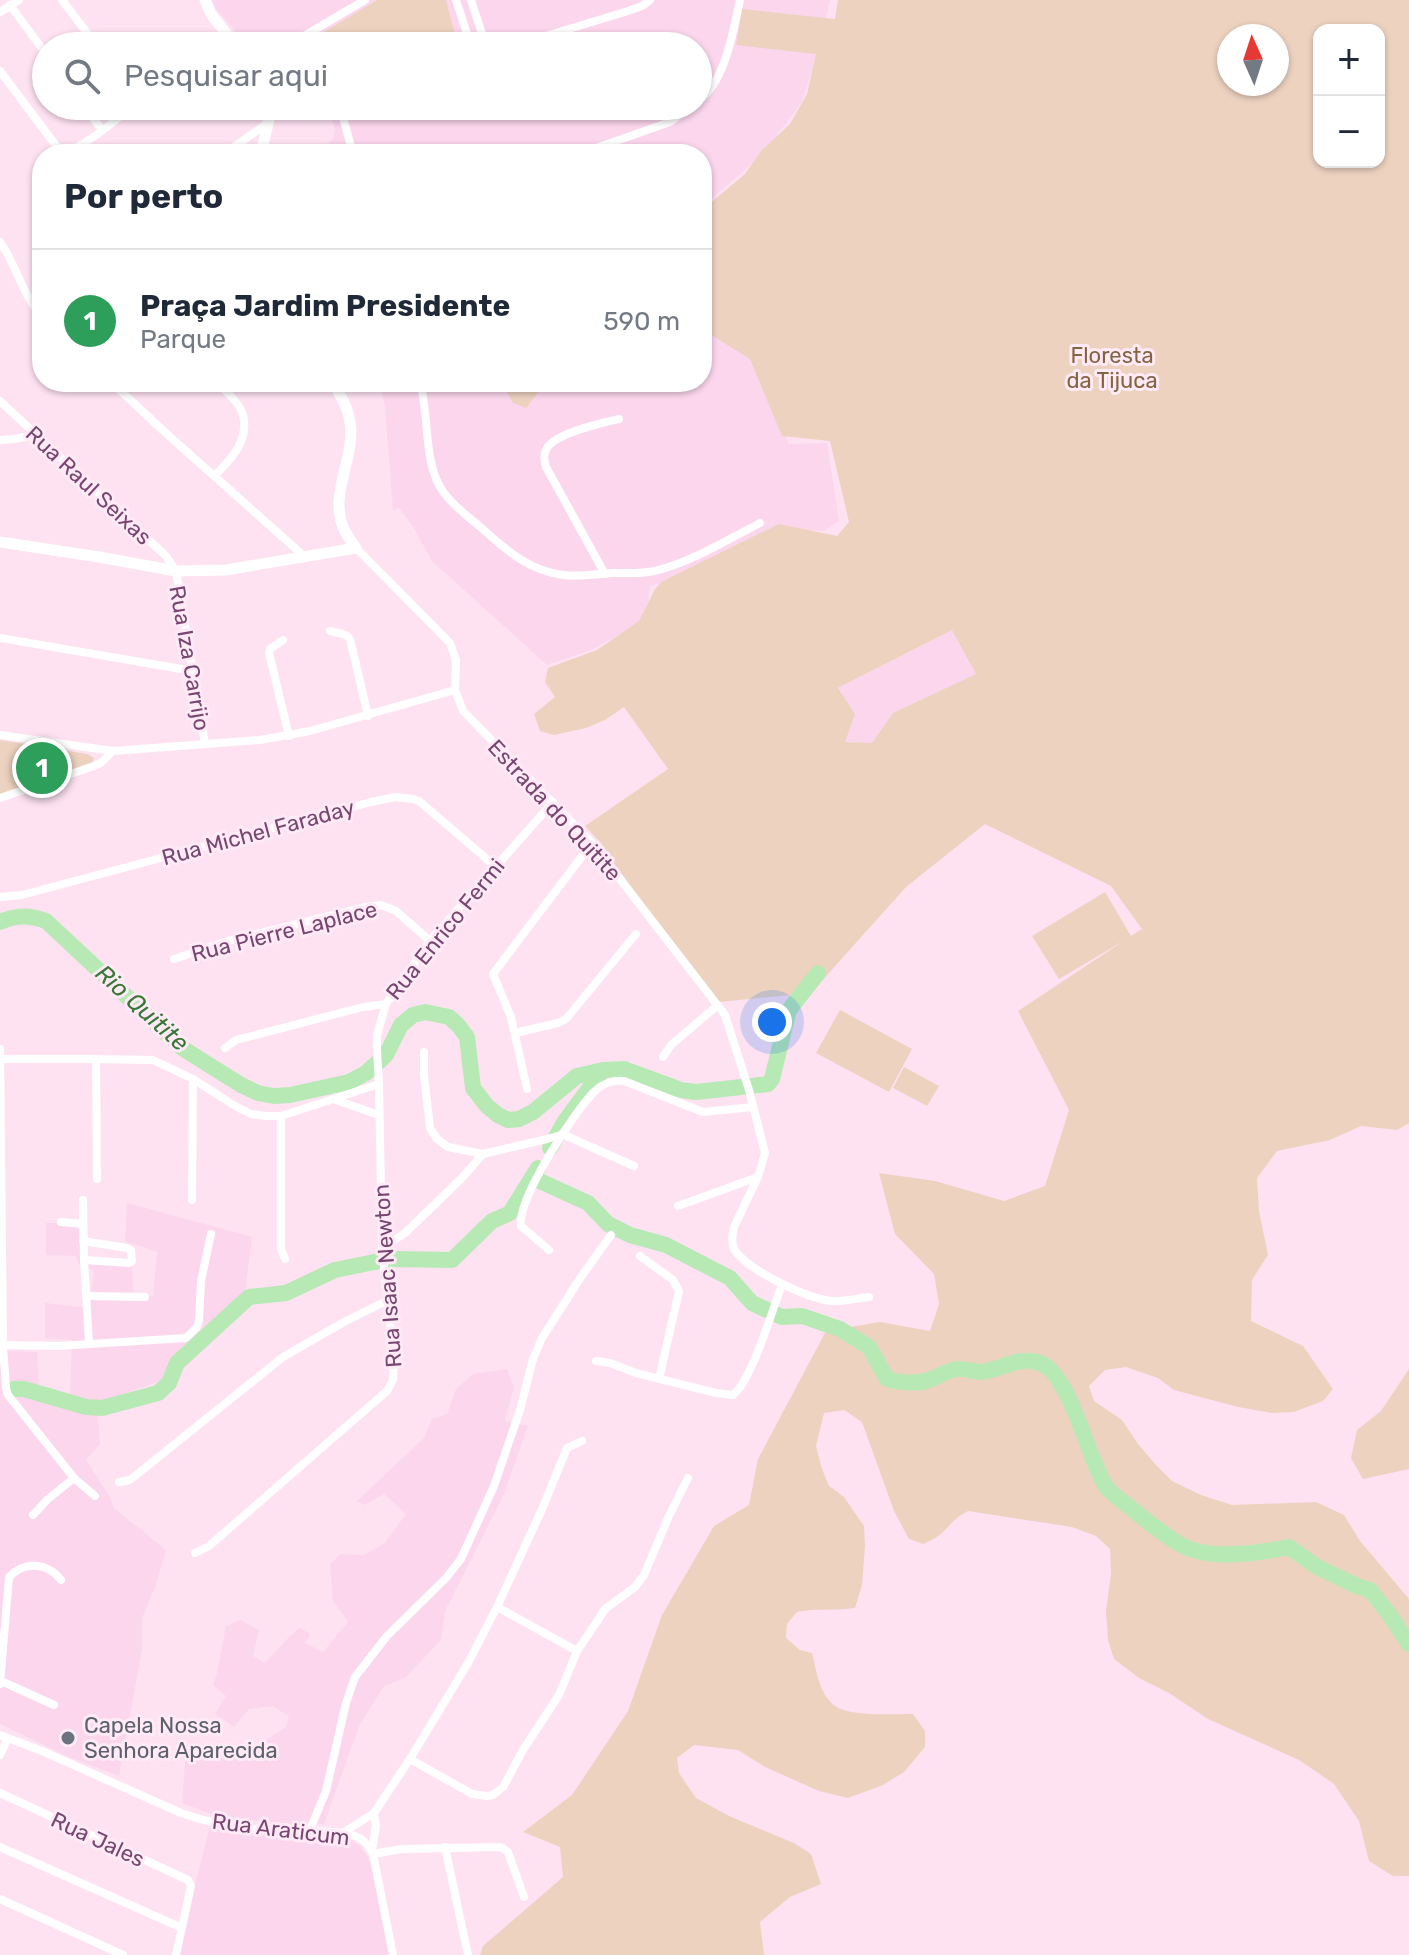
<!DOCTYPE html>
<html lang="pt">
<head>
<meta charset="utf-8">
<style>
	body { margin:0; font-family:Rubik,sans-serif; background:#f6f6f7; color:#1f2937 }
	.controls { position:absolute; right:24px; top:24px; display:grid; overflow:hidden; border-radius:16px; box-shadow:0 2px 6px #0004 }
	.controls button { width:72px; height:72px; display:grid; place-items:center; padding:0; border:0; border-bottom:2px solid #e0e1e3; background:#fff; color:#1f2937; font:40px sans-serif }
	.compass { position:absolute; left:1217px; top:24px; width:72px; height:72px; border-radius:50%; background:#fff; box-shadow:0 2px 6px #0004; rotate:357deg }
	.you { position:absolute; left:772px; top:1022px; width:28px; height:28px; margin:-20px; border:6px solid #fff; border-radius:50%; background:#1a73e8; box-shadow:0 0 0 12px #1a73e833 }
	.badge { display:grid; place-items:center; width:52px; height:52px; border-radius:50%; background:#0b8043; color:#fff; font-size:26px; font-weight:700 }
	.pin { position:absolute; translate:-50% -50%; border:4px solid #fff; box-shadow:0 2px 8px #0006 }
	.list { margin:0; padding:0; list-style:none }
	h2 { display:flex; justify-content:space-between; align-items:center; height:104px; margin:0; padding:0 32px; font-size:34px }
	h2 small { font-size:26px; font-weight:400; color:#747a83 }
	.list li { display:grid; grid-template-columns:52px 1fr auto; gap:24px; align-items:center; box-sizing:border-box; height:144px; padding:0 32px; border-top:2px solid #e0e1e3 }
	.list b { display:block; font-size:30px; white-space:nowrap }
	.list p { margin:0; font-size:26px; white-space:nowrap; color:#747a83 }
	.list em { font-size:26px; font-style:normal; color:#747a83 }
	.icon { flex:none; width:44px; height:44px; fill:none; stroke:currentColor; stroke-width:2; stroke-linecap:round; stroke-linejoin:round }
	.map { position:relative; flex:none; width:1409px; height:1955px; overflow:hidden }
	.search { position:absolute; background:#fff; box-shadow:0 2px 6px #0004; left:32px; top:32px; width:680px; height:88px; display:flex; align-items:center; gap:20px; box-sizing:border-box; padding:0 28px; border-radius:44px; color:#747a83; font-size:30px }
	.panel { position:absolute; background:#fff; box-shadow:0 2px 6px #0004; left:32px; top:144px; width:680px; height:248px; border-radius:32px }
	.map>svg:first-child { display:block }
	.residential { fill:#fbd6ed }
	.green { fill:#edd2c0; fill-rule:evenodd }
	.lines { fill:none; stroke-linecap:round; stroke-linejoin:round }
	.river { stroke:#b7e9b5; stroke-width:16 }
	.street { stroke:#fff; stroke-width:8 }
	.secondary { stroke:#fff; stroke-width:11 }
	.worship-dot { fill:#6b7280; stroke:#ffeaf6; stroke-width:3 }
	.labels { text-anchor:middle; stroke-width:6; stroke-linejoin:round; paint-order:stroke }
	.park-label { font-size:22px; fill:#856440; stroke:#ffeaf6 }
	.street-label { font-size:22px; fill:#784670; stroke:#ffeaf6 }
	.worship-label { font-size:22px; fill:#5b616d; stroke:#ffeaf6; text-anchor:start }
	.water-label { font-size:24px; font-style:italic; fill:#387736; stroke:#ffeaf6 }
</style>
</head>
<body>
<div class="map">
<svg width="1409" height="1955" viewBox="0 0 1409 1955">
	<rect width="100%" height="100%" fill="#fee2f2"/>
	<g class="residential">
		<polygon points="212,0 830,0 816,58 802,102 761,156 702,207 702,154 309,154 325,147 333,139 335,130 328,106 698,106 698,46 249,46 216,9"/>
		<polygon points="702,311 758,354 784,433 789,444 827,443 839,521 824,531 769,529 662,583 650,586 646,620 591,650 547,665 432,561 412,525 399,508 393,510 385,406 379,382 702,382"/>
		<polygon points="952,630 977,674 893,713 873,743 844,742 837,689"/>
		<polygon points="127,1203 252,1237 244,1299 183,1348 160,1381 97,1403 100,1444 86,1460 110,1497 114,1508 166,1550 155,1587 142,1618 142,1649 119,1776 67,1756 0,1724 0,1350 37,1352 39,1390 70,1398 72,1340 45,1338 45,1303 89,1308 94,1271 79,1264 76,1256 46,1255 46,1223 79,1224 81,1260 132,1265 133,1294 153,1296 157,1252 125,1241"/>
		<polygon points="507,1369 514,1387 505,1421 528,1426 503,1496 445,1611 441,1640 405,1678 384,1686 359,1726 324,1824 290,1825 214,1815 182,1803 186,1751 229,1756 260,1744 286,1727 289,1716 272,1706 249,1709 234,1727 215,1714 226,1696 213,1685 217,1673 226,1626 240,1620 259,1630 253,1656 265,1663 290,1636 300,1628 310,1634 305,1643 323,1652 348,1622 333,1601 330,1565 340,1554 364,1555 385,1543 406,1514 384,1494 364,1505 357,1501 424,1438 432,1419 447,1414 456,1389 473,1374"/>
		<polygon points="210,1826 266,1834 330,1837 351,1840 360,1846 368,1858 373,1873 390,1955 177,1955"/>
	</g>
	<g class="green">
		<polygon points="377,0 446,0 458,46 301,46"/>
		<path d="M838,0H1409V1123L1397,1130L1361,1126L1330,1140L1277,1151L1257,1178L1259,1211L1268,1255L1252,1280L1251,1321L1303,1346L1333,1389L1323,1401L1294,1412L1272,1413L1238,1407L1174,1390L1158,1378L1126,1367L1105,1370L1089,1386L1094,1401L1122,1420L1138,1444L1156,1465L1172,1481L1201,1495L1232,1505L1316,1502L1344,1515L1360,1541L1409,1599V1876H1393L1369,1861L1359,1821L1334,1784L1299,1760L1208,1719L1169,1693L1139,1678L1114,1659L1108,1640L1106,1611L1111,1574L1110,1549L1096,1536L1072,1527L968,1511C948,1521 947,1535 923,1544L909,1539L894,1511L862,1422L844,1410L824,1413L816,1446L822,1469L829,1486L844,1497L864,1526L865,1546L862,1585L855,1608C835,1611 817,1608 797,1612L787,1624L786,1638L800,1650L812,1653C816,1670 820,1696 835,1706C851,1717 893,1714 913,1714L925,1731V1747L904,1772L883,1785L848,1798L819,1791L765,1767L738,1750L694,1745L677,1758L679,1773L696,1798L731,1817L794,1843L811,1854L821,1884L790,1897L760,1922L764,1955H480L483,1946L563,1877L560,1847L523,1832L572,1795L628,1711L662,1615L714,1526L749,1505L758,1459L826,1331L880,1322L930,1331L939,1304L934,1274L895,1234L879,1173L935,1181L1004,1201L1045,1186L1069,1110L1018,1011L1125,940L1059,979L1032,936L1105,892L1131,936L1142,929L1111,886L985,824L906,887L811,993L719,1002L615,865L601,843L585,826L668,769L624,707L605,720L586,728L554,735L540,731L534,714L555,697L545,682L548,668L597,650L639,621L655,589L661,582L779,524L837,536L849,522L830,441L782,436L750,359L713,336L702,335V210L745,174L762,150L790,124L807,94L816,54L736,45L742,9L835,19ZM1319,30H1379V162H1319ZM1229,36H1277V84H1229ZM952,630L976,674L893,713L872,743L845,742L855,714L838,688Z"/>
		<polygon points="501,382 546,382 526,408 513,403"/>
		<polygon points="0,740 87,754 94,758 91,765 0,796"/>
		<polygon points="840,1010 912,1049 889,1092 816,1053"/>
		<polygon points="904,1067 939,1086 927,1106 893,1088"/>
		<polygon points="1409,1369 1409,1469 1363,1479 1351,1458 1357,1430 1381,1411"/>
	</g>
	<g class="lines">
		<g class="river">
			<path d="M0,922C16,915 29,915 46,921L182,1048L241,1085L258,1093L274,1096L290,1095L349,1082L366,1073L386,1055L401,1025L413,1015L425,1012L449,1017L458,1025L467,1037L473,1088L487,1106L498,1115L508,1120L519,1119L533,1112L577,1076L603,1070L624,1069L681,1090L696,1092L768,1084L772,1079L789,1010L818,973"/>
			<polyline points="550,1148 565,1121 603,1070"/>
			<path d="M533,1178L588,1203L608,1224L630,1235L666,1245L730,1278L752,1303L782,1317L802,1316L840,1329L869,1347L887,1379C899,1383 916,1384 929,1380C939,1376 946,1371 957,1369C965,1368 973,1372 981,1372C1001,1370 1019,1355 1040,1363C1070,1374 1088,1458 1105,1485C1112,1496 1127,1504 1137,1513C1151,1524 1166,1537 1181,1545C1210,1561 1259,1553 1289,1547L1317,1567L1359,1587L1370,1590L1389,1614L1409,1644"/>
			<polyline points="14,1389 24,1389 86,1407 102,1408 158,1393 169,1383 177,1363 249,1297 286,1293 335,1270 374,1262 395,1259 452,1260 492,1221 510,1213 538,1168"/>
		</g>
		<g class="street">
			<polyline points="62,0 97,46"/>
			<polyline points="456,0 471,46"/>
			<polyline points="471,0 486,46"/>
			<polyline points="10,5 46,54"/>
			<polyline points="0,12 19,0"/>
			<polyline points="287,46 365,0"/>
			<polyline points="513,46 628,11 642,6 650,0"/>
			<path d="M0,71L57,147C63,150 63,152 70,150C84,146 121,117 132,106"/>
			<path d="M698,101C726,81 733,31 740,0"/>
			<polyline points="84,106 102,130"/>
			<polyline points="340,106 353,154"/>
			<polyline points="224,154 268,123"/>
			<polyline points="579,154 670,122 691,106"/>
			<path d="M0,242C17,266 21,293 42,316"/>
			<polyline points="111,382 168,435 305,557"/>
			<path d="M420,382C429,415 424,454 438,483C447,502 469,517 485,531C508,552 531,571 563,575C579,577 596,574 612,573C626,573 641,574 654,571C688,564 729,539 760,523"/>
			<polyline points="0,401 166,556 176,571 205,744"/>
			<polyline points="0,440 14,439 36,435"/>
			<path d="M215,475C232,459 251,438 242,412C238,401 225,391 217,382"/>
			<path d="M356,548L450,643L456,660L455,690L463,711L592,843L725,1015L749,1090L765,1153L758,1177L734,1227C732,1235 731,1245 736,1252C752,1272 806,1298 831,1301C843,1302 857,1298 869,1297"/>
			<path d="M605,574L546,467C544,460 543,455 547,448C556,433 602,423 619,419"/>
			<polyline points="330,631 346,635 350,639 368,716"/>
			<polyline points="0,638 193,671"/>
			<polyline points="283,640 270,649 269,653 289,736"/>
			<polyline points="0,735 113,751 260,740 310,731 455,690"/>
			<polyline points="0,798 94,766 102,762 113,751"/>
			<polyline points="0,897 22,895 371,802 395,797 413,799 419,801 495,866"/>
			<polyline points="174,959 228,941 366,907 381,905 396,911 430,941"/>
			<polyline points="515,1033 558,1023 566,1019 636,934"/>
			<polyline points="225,1048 236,1040 363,1007 386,1004 430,941 553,802"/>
			<polyline points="0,1049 3,1345 6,1388 8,1395 74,1478 95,1496"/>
			<polyline points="424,1052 424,1075 430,1128 437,1139 448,1147 483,1154"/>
			<polyline points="663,1057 671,1045 718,1005"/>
			<polyline points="0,1059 96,1059 153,1060 193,1079 235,1106 251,1114 266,1116 281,1116 379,1084"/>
			<polyline points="96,1059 97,1179"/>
			<polyline points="527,1089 511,1017 493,974 592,843"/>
			<polyline points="336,1100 379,1115"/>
			<polyline points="281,1116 281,1249 285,1259"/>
			<polyline points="562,1134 634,1166"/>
			<polyline points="83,1200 84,1260 89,1344"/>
			<polyline points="192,1200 193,1079"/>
			<polyline points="678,1206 758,1177"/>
			<polyline points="61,1222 83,1224"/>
			<polyline points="83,1241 127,1248 131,1250 132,1261 129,1263 84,1260"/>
			<polyline points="382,1248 405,1233 462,1178 483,1154 547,1139 561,1135"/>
			<path d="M549,1250L521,1226C516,1201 575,1110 595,1091C602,1084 613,1080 624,1081L703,1112L753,1107"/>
			<polyline points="640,1256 673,1280 679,1291 659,1379"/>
			<polyline points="86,1296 145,1297"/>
			<polyline points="1,1345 58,1346 186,1338 197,1327 199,1321 201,1281 211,1234"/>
			<path d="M596,1361L610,1363L636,1373L716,1393L733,1395C752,1380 772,1310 782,1285"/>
			<polyline points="119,1482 130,1480 283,1357 344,1322 386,1301"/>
			<polyline points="33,1515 48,1499 74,1478"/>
			<polyline points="195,1553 209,1546 387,1391 393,1380 394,1361 382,1248 379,1084 377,1050 377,1035 386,1004"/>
			<polyline points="497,1607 577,1651"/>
			<polyline points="1,1681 54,1705"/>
			<path d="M0,1684L9,1577C24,1561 47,1562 61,1580"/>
			<path d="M0,1735L42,1751L181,1813C214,1825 250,1830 286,1831C308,1832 335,1829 355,1836C364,1839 369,1846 373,1854L393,1955"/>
			<polyline points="0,1755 8,1738"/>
			<polyline points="410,1759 472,1794 487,1796 493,1795 503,1787 523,1750 559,1695 577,1651 598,1620 605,1609 635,1587 644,1575 669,1516 688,1478"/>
			<polyline points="0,1793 188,1880 191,1886 176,1955"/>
			<polyline points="309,1832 326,1791 346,1703 355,1677 387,1636 446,1578 461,1559 494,1486 520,1410 533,1359 542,1338 581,1277 611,1235"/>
			<polyline points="341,1834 374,1813 410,1759 468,1663 497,1607 543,1507 567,1448 582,1441"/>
			<polyline points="0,1847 182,1928"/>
			<polyline points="445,1847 468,1955"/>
			<polyline points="372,1850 376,1826 374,1813"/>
			<polyline points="373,1854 402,1849 501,1847 508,1852 524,1897"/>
			<polyline points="0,1899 123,1955"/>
		</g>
		<g class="secondary">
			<polyline points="205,0 211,14 236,46"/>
			<polyline points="261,154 272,106"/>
			<path d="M0,542L99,557L176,571L226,570L356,548C352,542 346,535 343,527C329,493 356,457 350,422C348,407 340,395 333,382"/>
		</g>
	</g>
	<circle class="worship-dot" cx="68" cy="1738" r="8"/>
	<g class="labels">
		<g class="park-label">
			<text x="1112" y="363">Floresta<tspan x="1112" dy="25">da Tijuca</tspan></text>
		</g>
		<g class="street-label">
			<text transform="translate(89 485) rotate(43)" y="8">Rua Raul Seixas</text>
			<text transform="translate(190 658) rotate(80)" y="8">Rua Iza Carrijo</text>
			<text transform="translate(555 810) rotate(47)" y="8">Estrada do Quitite</text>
			<text transform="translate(258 832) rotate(-15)" y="8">Rua Michel Faraday</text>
			<text transform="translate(445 929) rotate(-51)" y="8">Rua Enrico Fermi</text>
			<text transform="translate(284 931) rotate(-14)" y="8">Rua Pierre Laplace</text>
			<text transform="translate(387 1276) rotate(-94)" y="8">Rua Isaac Newton</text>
			<text transform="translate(281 1829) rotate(7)" y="8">Rua Araticum</text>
			<text transform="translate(98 1839) rotate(25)" y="8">Rua Jales</text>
		</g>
		<g class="worship-label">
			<text x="84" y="1733">Capela Nossa<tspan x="84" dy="25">Senhora Aparecida</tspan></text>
		</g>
		<g class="water-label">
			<text transform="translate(142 1008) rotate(42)" y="8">Rio Quitite</text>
		</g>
	</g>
</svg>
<div class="controls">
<button>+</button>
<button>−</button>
</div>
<svg class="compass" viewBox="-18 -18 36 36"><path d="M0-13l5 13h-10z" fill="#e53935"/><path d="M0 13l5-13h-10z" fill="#747a83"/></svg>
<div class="you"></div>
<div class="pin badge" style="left:42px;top:768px;background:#2e9e5b">1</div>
<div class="search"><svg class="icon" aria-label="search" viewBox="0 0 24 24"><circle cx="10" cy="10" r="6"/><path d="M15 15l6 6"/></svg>Pesquisar aqui</div>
<section class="panel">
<h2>Por perto<small></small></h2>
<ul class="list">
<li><span class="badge" style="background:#2e9e5b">1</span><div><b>Praça Jardim Presidente</b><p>Parque</p></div><em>590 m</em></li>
</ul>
</section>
</div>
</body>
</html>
